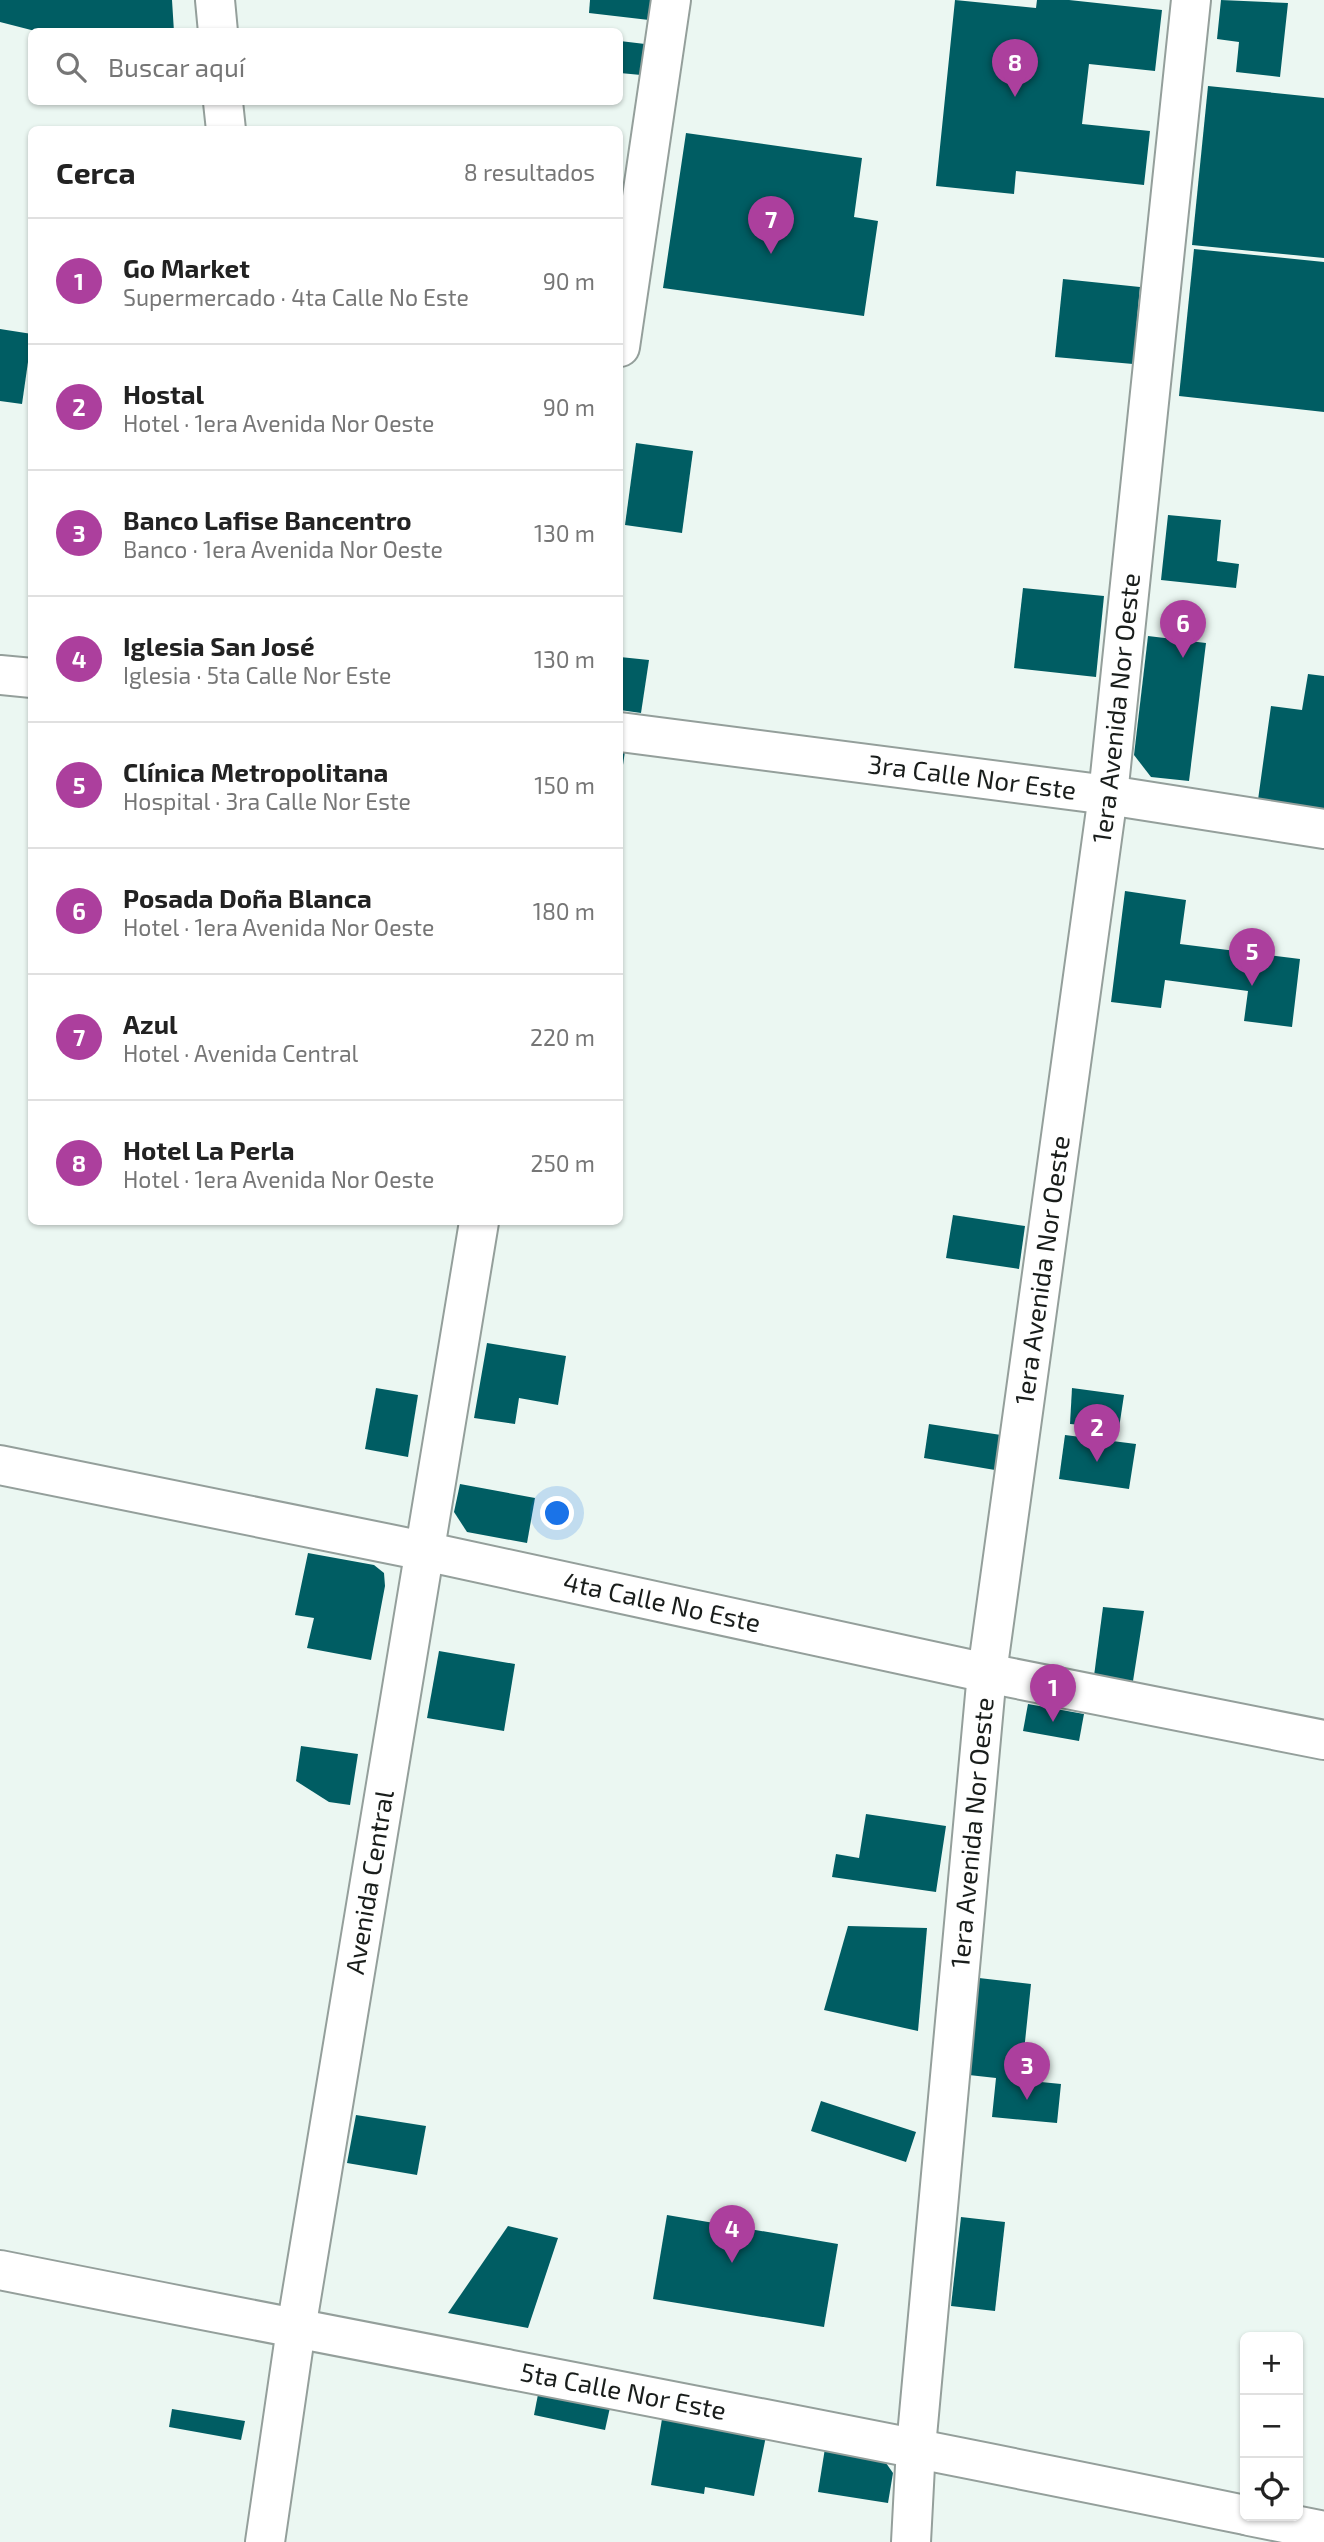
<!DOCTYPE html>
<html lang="es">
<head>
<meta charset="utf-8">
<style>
	body { margin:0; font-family:"Exo 2",sans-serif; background:#f2f2f2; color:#222 }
	.controls { position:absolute; right:21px; bottom:21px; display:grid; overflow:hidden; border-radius:10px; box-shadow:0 2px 5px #0004 }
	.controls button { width:63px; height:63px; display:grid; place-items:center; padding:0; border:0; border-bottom:2px solid #e0e0e0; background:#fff; color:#222; font:35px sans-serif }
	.you { position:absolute; left:558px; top:1514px; width:24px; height:24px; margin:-18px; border:5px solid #fff; border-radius:50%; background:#1a73e8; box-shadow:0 0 0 10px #1a73e833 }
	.badge { display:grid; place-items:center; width:46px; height:46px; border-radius:50%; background:#ac3f9d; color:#fff; font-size:23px; font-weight:700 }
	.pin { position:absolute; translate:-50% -58px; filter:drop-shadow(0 2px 4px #0008) }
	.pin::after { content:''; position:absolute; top:37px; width:24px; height:21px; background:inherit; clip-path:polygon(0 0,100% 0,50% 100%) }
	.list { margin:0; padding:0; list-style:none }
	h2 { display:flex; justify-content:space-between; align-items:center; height:91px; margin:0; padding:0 28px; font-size:30px }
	h2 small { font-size:23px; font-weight:400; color:#767676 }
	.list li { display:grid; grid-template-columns:46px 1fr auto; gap:21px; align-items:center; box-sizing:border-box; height:126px; padding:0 28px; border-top:2px solid #e0e0e0 }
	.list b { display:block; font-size:26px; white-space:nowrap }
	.list p { margin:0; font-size:23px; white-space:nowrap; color:#767676 }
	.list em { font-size:23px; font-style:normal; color:#767676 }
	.icon { flex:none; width:38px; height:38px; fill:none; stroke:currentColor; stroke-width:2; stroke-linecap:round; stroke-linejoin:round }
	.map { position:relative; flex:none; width:1324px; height:2542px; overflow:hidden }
	.search { position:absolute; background:#fff; box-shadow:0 2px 5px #0004; left:28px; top:28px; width:595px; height:77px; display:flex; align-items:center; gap:18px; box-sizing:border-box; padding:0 24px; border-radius:10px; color:#767676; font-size:26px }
	.panel { position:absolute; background:#fff; box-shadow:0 2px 5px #0004; left:28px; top:126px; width:595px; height:1099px; border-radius:10px }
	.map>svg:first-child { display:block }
	.building { fill:#005d63 }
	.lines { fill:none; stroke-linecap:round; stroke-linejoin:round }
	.minor-casing { stroke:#949f9b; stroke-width:42 }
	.minor { stroke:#fff; stroke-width:38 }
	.labels { text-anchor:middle; stroke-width:7; stroke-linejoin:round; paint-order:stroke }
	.street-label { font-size:26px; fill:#191d1b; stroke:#fff }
</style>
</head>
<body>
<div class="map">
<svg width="1324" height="2542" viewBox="0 0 1324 2542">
	<rect width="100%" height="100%" fill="#ebf7f2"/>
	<g class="building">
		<polygon points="0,0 172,0 174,32 39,32 0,22"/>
		<polygon points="590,0 652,0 649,20 589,13"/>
		<polygon points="955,0 1036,8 1037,0 1069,0 1162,10 1155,71 1089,64 1082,124 1150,131 1144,185 1016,171 1014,194 936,186"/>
		<polygon points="1221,0 1288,3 1280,77 1236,72 1239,42 1217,39"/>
		<polygon points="620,41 645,44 641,75 620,73"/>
		<polygon points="1208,86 1324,98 1324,258 1192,245"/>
		<polygon points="686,133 862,158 854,217 878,221 864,316 663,288"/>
		<polygon points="1194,249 1324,262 1324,412 1179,396"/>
		<polygon points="1063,279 1140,287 1133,364 1055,357"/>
		<polygon points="0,329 32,334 22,404 0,401"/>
		<polygon points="636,443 693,451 682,533 625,525"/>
		<polygon points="1168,515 1221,520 1217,561 1239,564 1236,588 1161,580"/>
		<polygon points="1023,588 1104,596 1096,677 1014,668"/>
		<polygon points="1148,636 1206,643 1189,781 1151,777 1134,755"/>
		<polygon points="620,657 649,660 641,713 620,710"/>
		<polygon points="1308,674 1324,676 1324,816 1257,807 1271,706 1302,710"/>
		<polygon points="620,751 625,751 621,779 620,779"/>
		<polygon points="1125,891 1186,900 1180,944 1300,959 1292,1027 1244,1021 1248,991 1165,980 1161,1008 1111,1002"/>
		<polygon points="953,1215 1025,1226 1019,1269 946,1258"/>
		<polygon points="487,1343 566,1356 558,1405 519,1398 515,1424 474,1418"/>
		<polygon points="376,1388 418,1395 408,1457 365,1449"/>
		<polygon points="1072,1388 1124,1395 1119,1428 1070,1424"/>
		<polygon points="929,1424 1001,1435 995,1470 924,1458"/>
		<polygon points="1065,1435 1136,1444 1129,1489 1059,1479"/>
		<polygon points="460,1484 535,1498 527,1543 467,1532 454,1512"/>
		<polygon points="308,1553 374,1565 384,1573 385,1586 371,1660 307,1648 314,1618 295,1615"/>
		<polygon points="1103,1607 1144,1611 1133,1681 1094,1676"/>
		<polygon points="439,1651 515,1664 504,1731 427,1718"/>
		<polygon points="1028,1704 1084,1714 1079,1741 1023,1731"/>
		<polygon points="301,1746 358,1754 350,1805 329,1802 296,1781"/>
		<polygon points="866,1814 946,1826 936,1892 832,1877 836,1854 859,1858"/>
		<polygon points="848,1926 927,1928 918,2031 824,2010"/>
		<polygon points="979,1978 1031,1984 1021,2080 1061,2084 1057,2123 992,2117 996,2078 969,2075"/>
		<polygon points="821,2101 916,2132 906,2162 811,2131"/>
		<polygon points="356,2115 426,2126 417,2175 347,2163"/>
		<polygon points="667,2215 838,2244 824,2327 653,2299"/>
		<polygon points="961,2217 1005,2222 995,2311 951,2306"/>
		<polygon points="508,2226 558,2238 528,2328 448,2313"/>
		<polygon points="541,2379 613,2394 605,2430 534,2415"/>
		<polygon points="664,2407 768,2426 754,2496 705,2487 704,2494 651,2485"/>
		<polygon points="172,2409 245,2421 241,2440 169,2427"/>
		<polygon points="826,2442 877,2450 893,2473 888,2503 818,2492"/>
	</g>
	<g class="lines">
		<g class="minor-casing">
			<g id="minor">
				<polyline points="215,0 218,32"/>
				<polyline points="223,102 226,130"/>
				<polyline points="620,347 671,0"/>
				<polyline points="0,675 32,678"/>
				<path id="s1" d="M620,732L1108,795L1324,829"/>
				<path id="s2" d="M0,1465L424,1551L987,1673L1324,1740"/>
				<path id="s3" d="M0,2270C415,2353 831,2429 1245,2515"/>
				<polyline points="1249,2516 1324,2531"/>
				<path id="s4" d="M265,2542L296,2329L479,1222"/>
				<path id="s5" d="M911,2542L916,2447L987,1673L1108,795L1191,0"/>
			</g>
		</g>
		<use href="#minor" class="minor"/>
	</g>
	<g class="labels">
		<g class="street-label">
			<text dy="9" stroke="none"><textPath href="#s5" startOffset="1846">1era Avenida Nor Oeste</textPath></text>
			<text dy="9" stroke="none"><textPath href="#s1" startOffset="355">3ra Calle Nor Este</textPath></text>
			<text dy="9" stroke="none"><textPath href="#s5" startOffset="1279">1era Avenida Nor Oeste</textPath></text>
			<text dy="9" stroke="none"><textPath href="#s2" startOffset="676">4ta Calle No Este</textPath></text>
			<text dy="9" stroke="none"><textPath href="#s5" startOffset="712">1era Avenida Nor Oeste</textPath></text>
			<text dy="9" stroke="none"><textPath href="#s4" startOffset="668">Avenida Central</textPath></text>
			<text dy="9" stroke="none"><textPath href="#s3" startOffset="635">5ta Calle Nor Este</textPath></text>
		</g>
	</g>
</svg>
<div class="controls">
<button>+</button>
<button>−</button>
<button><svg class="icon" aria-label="locate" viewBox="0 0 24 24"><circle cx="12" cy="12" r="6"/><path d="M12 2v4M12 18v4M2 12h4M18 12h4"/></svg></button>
</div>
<div class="you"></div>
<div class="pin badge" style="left:1053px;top:1722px">1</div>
<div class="pin badge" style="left:1097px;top:1462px">2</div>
<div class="pin badge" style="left:1027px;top:2100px">3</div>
<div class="pin badge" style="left:732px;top:2263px">4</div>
<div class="pin badge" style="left:1252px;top:986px">5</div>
<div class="pin badge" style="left:1183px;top:658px">6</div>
<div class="pin badge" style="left:771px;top:254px">7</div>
<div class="pin badge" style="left:1015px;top:97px">8</div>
<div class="search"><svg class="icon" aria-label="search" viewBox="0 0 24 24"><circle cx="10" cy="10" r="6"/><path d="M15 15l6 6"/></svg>Buscar aquí</div>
<section class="panel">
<h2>Cerca<small>8 resultados</small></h2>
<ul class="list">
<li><span class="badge">1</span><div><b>Go Market</b><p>Supermercado · 4ta Calle No Este</p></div><em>90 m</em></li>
<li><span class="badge">2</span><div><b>Hostal</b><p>Hotel · 1era Avenida Nor Oeste</p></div><em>90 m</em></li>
<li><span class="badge">3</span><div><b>Banco Lafise Bancentro</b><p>Banco · 1era Avenida Nor Oeste</p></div><em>130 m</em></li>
<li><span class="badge">4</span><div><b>Iglesia San José</b><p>Iglesia · 5ta Calle Nor Este</p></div><em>130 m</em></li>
<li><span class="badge">5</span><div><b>Clínica Metropolitana</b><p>Hospital · 3ra Calle Nor Este</p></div><em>150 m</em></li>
<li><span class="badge">6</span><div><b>Posada Doña Blanca</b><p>Hotel · 1era Avenida Nor Oeste</p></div><em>180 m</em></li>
<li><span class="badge">7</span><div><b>Azul</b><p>Hotel · Avenida Central</p></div><em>220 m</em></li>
<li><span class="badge">8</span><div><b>Hotel La Perla</b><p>Hotel · 1era Avenida Nor Oeste</p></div><em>250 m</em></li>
</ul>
</section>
</div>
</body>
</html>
